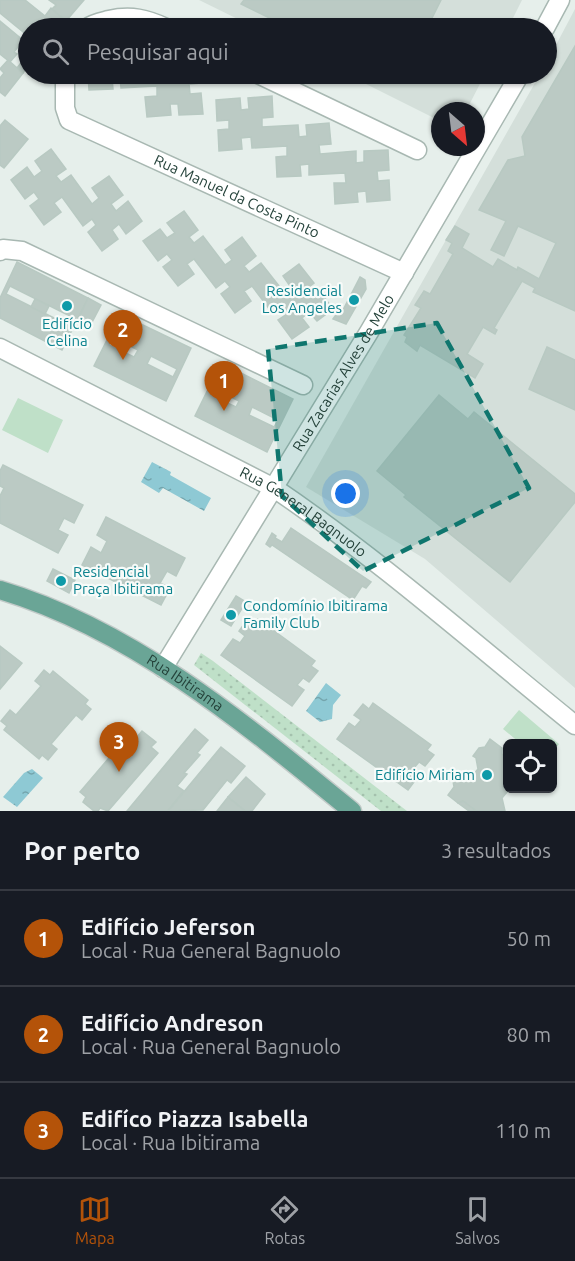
<!DOCTYPE html>
<html lang="pt">
<head>
<meta charset="utf-8">
<style>
	body { margin:0; font-family:Ubuntu,sans-serif; background:#20242c; color:#f1f3f6 }
	.controls { position:absolute; right:18px; bottom:18px; display:grid; overflow:hidden; border-radius:9px; box-shadow:0 2px 4px #0004 }
	.controls button { width:54px; height:54px; display:grid; place-items:center; padding:0; border:0; border-bottom:2px solid #363941; background:#171b24; color:#f1f3f6; font:30px sans-serif }
	.compass { position:absolute; left:431px; top:102px; width:54px; height:54px; border-radius:50%; background:#171b24; box-shadow:0 2px 4px #0004; rotate:152deg }
	.you { position:absolute; left:346px; top:494px; width:21px; height:21px; margin:-15px; border:4px solid #fff; border-radius:50%; background:#1a73e8; box-shadow:0 0 0 9px #1a73e833 }
	.badge { display:grid; place-items:center; width:39px; height:39px; border-radius:50%; background:#b45309; color:#fff; font-size:20px; font-weight:700 }
	.pin { position:absolute; translate:-50% -50px; filter:drop-shadow(0 2px 3px #0008) }
	.pin::after { content:''; position:absolute; top:32px; width:21px; height:18px; background:inherit; clip-path:polygon(0 0,100% 0,50% 100%) }
	.list { margin:0; padding:0; list-style:none }
	h2 { display:flex; justify-content:space-between; align-items:center; height:78px; margin:0; padding:0 24px; font-size:26px }
	h2 small { font-size:20px; font-weight:400; color:#9ea1a6 }
	.list li { display:grid; grid-template-columns:39px 1fr auto; gap:18px; align-items:center; box-sizing:border-box; height:96px; padding:0 24px; border-top:2px solid #363941 }
	.list b { display:block; font-size:22px; white-space:nowrap }
	.list p { margin:0; font-size:20px; white-space:nowrap; color:#9ea1a6 }
	.list em { font-size:20px; font-style:normal; color:#9ea1a6 }
	.icon { flex:none; width:33px; height:33px; fill:none; stroke:currentColor; stroke-width:2; stroke-linecap:round; stroke-linejoin:round }
	.map { position:relative; flex:none; width:575px; height:811px; overflow:hidden }
	.search { position:absolute; background:#171b24; box-shadow:0 2px 4px #0004; left:18px; right:18px; top:18px; height:66px; display:flex; align-items:center; gap:15px; box-sizing:border-box; padding:0 21px; border-radius:33px; color:#9ea1a6; font-size:22px }
	.sheet { height:366px; background:#171b24 }
	nav { display:flex; justify-content:space-around; align-items:center; box-sizing:border-box; height:84px; border-top:2px solid #363941; background:#171b24; font-size:16px; color:#9ea1a6 }
	nav a { display:grid; justify-items:center; gap:3px }
	nav .on { color:#b45309 }
	.map>svg:first-child { display:block }
	.built { fill:#d4dfda }
	.grass { fill:url(#grass-dots) }
	.park { fill:#bfe0c8 }
	.water { fill:url(#water-ripples) }
	.building { fill:#bbcac4; stroke:#b8c9c2; stroke-width:1.5; fill-rule:evenodd }
	.lines { fill:none; stroke-linecap:round; stroke-linejoin:round }
	.minor-casing { stroke:#a8b8b2; stroke-width:21 }
	.major-casing { stroke:#c2cac8; stroke-width:21 }
	.minor { stroke:#fff; stroke-width:18 }
	.major { stroke:#6aa596; stroke-width:18 }
	.marked { fill:#0f766e; fill-opacity:0.2; stroke:#0f766e; stroke-width:4.5; stroke-dasharray:12 8; stroke-linejoin:round }
	.culture-dot { fill:#0f9aa8; stroke:#f7fbf9; stroke-width:2 }
	.labels { text-anchor:middle; stroke-width:4.5; stroke-linejoin:round; paint-order:stroke }
	.street-label { font-size:15px; fill:#24423a; stroke:#f7fbf9 }
	.culture-label { font-size:15px; fill:#0d838f; stroke:#f7fbf9; text-anchor:end }
</style>
</head>
<body>
<div class="map">
<svg width="575" height="811" viewBox="0 0 575 811">
	<defs>
		<pattern id="grass-dots" width="8" height="8" patternUnits="userSpaceOnUse" patternTransform="scale(1.5)"><rect width="8" height="8" fill="#bfe0c8"/><path d="M2 2h.1M6 6h.1" fill="none" stroke="#a4c1ad" stroke-width="1.8" stroke-linecap="round"/></pattern>
		<pattern id="water-ripples" width="26" height="14" patternUnits="userSpaceOnUse" patternTransform="scale(1.5)"><rect width="26" height="14" fill="#8ec9d4"/><path d="M2 4q2-2 4 0t4 0M15 11q2-2 4 0t4 0" fill="none" stroke="#74a5ad"/></pattern>
	</defs>
	<rect width="100%" height="100%" fill="#e6efeb"/>
	<g class="built">
		<polygon points="199,0 522,0 508,28 256,28"/>
		<polygon points="575,9 575,688 425,559 306,487 540,74 546,74 547,62"/>
		<polygon points="346,74 485,74 466,111 440,111 440,121"/>
	</g>
	<polygon class="grass" points="201,653 213,661 407,811 381,811 194,665"/>
	<g class="park">
		<polygon points="18,398 63,420 48,453 2,430"/>
		<polygon points="519,710 559,744 553,751 552,744 520,743 503,729"/>
	</g>
	<g class="water">
		<polygon points="152,462 171,472 170,475 211,498 204,511 163,488 159,493 141,482"/>
		<polygon points="326,683 341,695 333,705 332,719 320,722 306,711"/>
		<polygon points="32,769 43,778 17,807 3,797 24,773"/>
	</g>
	<g class="building">
		<polygon points="0,0 25,0 45,16 51,8 66,21 60,28 28,28 28,36 0,13"/>
		<polygon points="49,0 84,0 66,21 52,9 56,5"/>
		<polygon points="244,0 441,0 427,28 290,28 241,4"/>
		<polygon points="0,21 23,40 14,52 17,54 10,62 0,54"/>
		<polygon points="28,36 28,52 21,46"/>
		<polygon points="575,46 575,311 533,292 535,288 522,281 494,328 497,330 495,334 483,327 467,354 483,364 475,378 420,345 417,351 405,342 407,337 404,335 421,308 415,305 424,291 430,294 453,254 448,251 452,243 446,240 455,226 469,234 462,248 493,267 498,259 517,270 518,267 539,279 556,243 518,226 504,256 491,250 506,221 479,210 508,160 525,156 522,137"/>
		<polygon points="28,54 28,67 23,73 17,68"/>
		<polygon points="8,60 23,73 5,96 0,92 0,78 4,73 0,69"/>
		<polygon points="88,74 168,74 168,76 176,76 176,74 200,74 201,83 189,84 190,94 201,93 203,114 179,115 178,104 170,104 171,115 147,117 145,97 157,96 157,86 121,88 120,77 112,78 113,89 89,90"/>
		<polygon points="379,74 401,74 397,82"/>
		<polygon points="272,96 273,117 262,118 262,127 298,125 299,137 307,136 306,125 329,123 331,144 319,145 320,154 356,151 356,163 364,162 364,151 388,150 389,170 377,171 378,181 389,180 390,200 367,202 366,191 357,192 358,202 335,204 334,183 346,183 345,173 309,175 309,164 300,165 301,176 277,177 276,157 287,156 287,146 252,148 251,137 241,138 242,149 219,151 218,130 229,129 229,120 217,121 216,100 240,98 241,110 249,109 248,98"/>
		<polygon points="5,120 28,139 4,168 0,165 0,126"/>
		<polygon points="51,149 66,169 56,176 61,182 71,175 92,204 99,198 92,188 109,176 123,195 111,204 116,211 128,201 142,221 126,234 119,224 112,230 118,239 102,251 88,232 96,225 92,219 83,226 62,197 54,203 61,212 44,225 30,206 39,199 34,192 25,199 11,180 27,167 34,177 42,171 35,161"/>
		<polygon points="184,211 198,230 189,237 194,243 203,236 225,265 232,260 225,250 242,237 256,256 244,266 249,272 261,263 283,291 290,286 283,276 299,264 314,283 305,290 310,296 319,290 333,309 317,321 309,312 302,318 309,327 292,339 278,320 287,314 282,307 273,314 252,286 244,291 251,301 235,313 221,294 230,287 225,281 216,288 194,259 187,264 194,274 178,286 163,267 172,260 167,254 158,261 143,241 160,229 167,238 175,233 167,223"/>
		<path d="M17,262L88,298L62,350L0,318V298ZM10,286L74,318L70,326L6,294Z"/>
		<polygon points="360,277 365,280 366,289 346,324 333,319 339,311 343,310"/>
		<polygon points="88,298 101,305 90,326 78,320"/>
		<polygon points="35,299 49,306 45,314 31,307"/>
		<path d="M120,314L191,348L166,401L94,366ZM112,337L138,350L134,357L109,345ZM151,356L177,369L173,377L147,364Z"/>
		<polygon points="547,347 575,360 575,410 529,389"/>
		<path d="M221,363L293,399L267,452L195,416ZM213,388L239,401L236,407L210,395ZM252,407L278,420L274,427L249,415Z"/>
		<polygon points="439,395 468,419 474,412 575,494 575,502 510,582 404,497 406,495 377,471"/>
		<polygon points="3,465 83,505 74,523 64,518 58,530 68,535 58,553 0,523 0,496 4,488 0,486 0,471"/>
		<polygon points="106,517 185,558 176,576 167,571 160,583 170,588 161,605 82,565 91,547 101,553 107,541 97,535"/>
		<polygon points="291,528 371,582 366,588 362,586 353,600 272,545 270,547 266,544 272,533 276,536 275,538 282,542"/>
		<polygon points="53,569 75,580 69,593 47,581"/>
		<polygon points="236,596 246,602 231,626 221,620"/>
		<polygon points="258,619 315,661 311,666 318,671 309,682 303,678 297,685 304,690 292,706 221,655 233,639 240,643 245,636 239,631 247,620 254,624"/>
		<polygon points="0,646 22,663 0,689"/>
		<polygon points="44,670 50,675 53,671 88,700 85,704 91,709 82,720 76,715 51,744 57,749 48,760 42,755 39,759 4,730 7,726 1,721 10,710 16,715 41,686 35,681"/>
		<polygon points="373,703 431,745 427,750 434,755 425,766 419,762 413,769 420,774 408,790 337,739 349,723 355,727 361,720 354,715 363,704 369,709"/>
		<polygon points="195,729 208,740 197,753 200,755 184,773 187,774 177,786 184,791 168,811 127,811"/>
		<polygon points="142,731 156,742 151,747 158,753 108,811 100,808 98,811 94,811 83,802 86,797 80,792 131,732 137,737"/>
		<polygon points="490,739 502,748 502,754 507,758 508,788 524,788 521,792 518,790 507,792 502,798 505,811 476,811 463,801 458,803 448,795 454,787 453,781 459,774 461,776 473,775 478,769 476,758 473,756 479,748 485,747"/>
		<polygon points="221,747 245,766 231,783 227,780 203,810 168,811"/>
		<polygon points="246,777 265,794 252,811 245,811 228,797"/>
		<polygon points="228,797 245,811 217,811"/>
		<polygon points="463,801 476,811 469,811 458,803"/>
	</g>
	<g class="lines">
		<g class="minor-casing">
			<g id="minor">
				<path d="M87,28C94,23 101,22 109,20C131,15 147,19 166,28"/>
				<polyline points="545,28 560,0"/>
				<path id="s1" d="M65,74V108L69,120L404,273"/>
				<polyline points="258,74 417,150"/>
				<polyline points="0,251 3,249 22,251 303,385"/>
				<path id="s2" d="M0,348L274,488C379,559 476,645 575,725"/>
				<path id="s3" d="M163,668L369,332L520,74"/>
			</g>
		</g>
		<g class="major-casing">
			<g id="major">
				<path id="s4" d="M0,590C132,629 247,725 352,811"/>
			</g>
		</g>
		<use href="#minor" class="minor"/>
		<use href="#major" class="major"/>
	</g>
	<path class="marked" d="M437,323L529,488L363,571L282,496L268,349Z"/>
	<g class="culture-dot">
		<circle cx="354" cy="300" r="6"/>
		<circle cx="67" cy="306" r="6"/>
		<circle cx="61" cy="581" r="6"/>
		<circle cx="231" cy="615" r="6"/>
		<circle cx="487" cy="775" r="6"/>
	</g>
	<g class="labels">
		<g class="street-label">
			<text dy="5" stroke="none"><textPath href="#s1" startOffset="231">Rua Manuel da Costa Pinto</textPath></text>
			<text dy="5" stroke="none"><textPath href="#s3" startOffset="346">Rua Zacarias Alves de Melo</textPath></text>
			<text dy="5" stroke="none"><textPath href="#s2" startOffset="345">Rua General Bagnuolo</textPath></text>
			<text dy="5" stroke="none"><textPath href="#s4" startOffset="208">Rua Ibitirama</textPath></text>
		</g>
		<g class="culture-label">
			<text x="342" y="296">Residencial<tspan x="342" dy="17">Los Angeles</tspan></text>
			<text x="67" y="329" text-anchor="middle">Edifício<tspan x="67" dy="17">Celina</tspan></text>
			<text x="73" y="577" text-anchor="start">Residencial<tspan x="73" dy="17">Praça Ibitirama</tspan></text>
			<text x="243" y="611" text-anchor="start">Condomínio Ibitirama<tspan x="243" dy="17">Family Club</tspan></text>
			<text x="475" y="780">Edifício Miriam</text>
		</g>
	</g>
</svg>
<div class="controls">
<button><svg class="icon" aria-label="locate" viewBox="0 0 24 24"><circle cx="12" cy="12" r="6"/><path d="M12 2v4M12 18v4M2 12h4M18 12h4"/></svg></button>
</div>
<svg class="compass" viewBox="-18 -18 36 36"><path d="M0-13l5 13h-10z" fill="#e53935"/><path d="M0 13l5-13h-10z" fill="#9ea1a6"/></svg>
<div class="you"></div>
<div class="pin badge" style="left:224px;top:411px">1</div>
<div class="pin badge" style="left:123px;top:360px">2</div>
<div class="pin badge" style="left:119px;top:772px">3</div>
<div class="search"><svg class="icon" aria-label="search" viewBox="0 0 24 24"><circle cx="10" cy="10" r="6"/><path d="M15 15l6 6"/></svg>Pesquisar aqui</div>
</div>
<section class="sheet">
<h2>Por perto<small>3 resultados</small></h2>
<ul class="list">
<li><span class="badge">1</span><div><b>Edifício Jeferson</b><p>Local · Rua General Bagnuolo</p></div><em>50 m</em></li>
<li><span class="badge">2</span><div><b>Edifício Andreson</b><p>Local · Rua General Bagnuolo</p></div><em>80 m</em></li>
<li><span class="badge">3</span><div><b>Edifíco Piazza Isabella</b><p>Local · Rua Ibitirama</p></div><em>110 m</em></li>
</ul>
</section>
<nav>
<a class="on"><svg class="icon" aria-label="map" viewBox="0 0 24 24"><path d="M3 6l6-2 6 2 6-2v14l-6 2-6-2-6 2zM9 4v14M15 6v14"/></svg>Mapa</a>
<a><svg class="icon" aria-label="directions" viewBox="0 0 24 24"><path d="M12 3l9 9-9 9-9-9zM9 14v-3h6M13 9l2 2-2 2"/></svg>Rotas</a>
<a><svg class="icon" aria-label="saved" viewBox="0 0 24 24"><path d="M7 4h10v16l-5-4-5 4z"/></svg>Salvos</a>
</nav>
</body>
</html>
